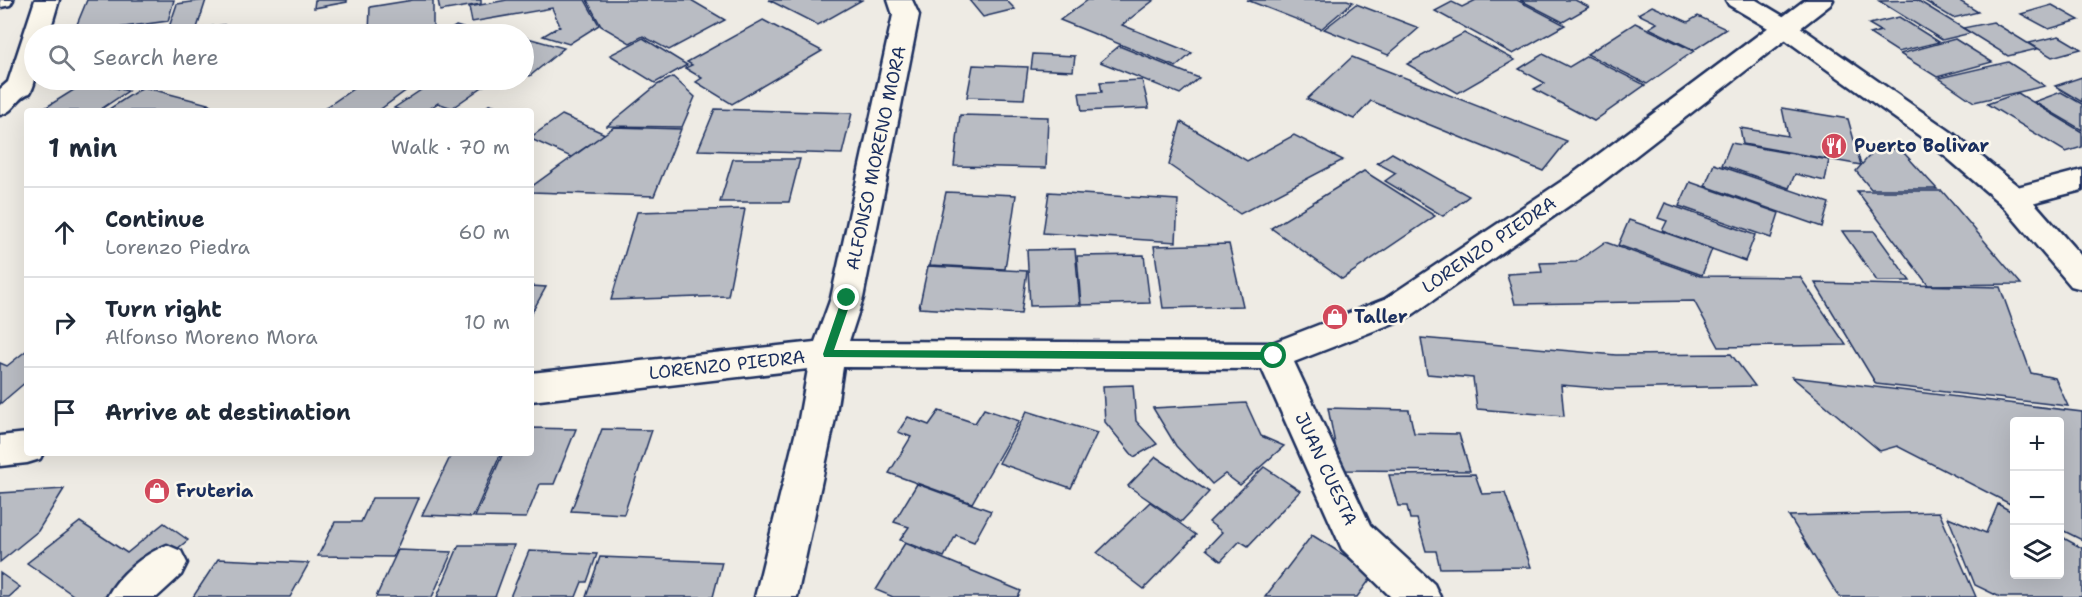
<!DOCTYPE html>
<html lang="en">
<head>
<meta charset="utf-8">
<style>
	body { margin:0; font-family:"Shantell Sans",sans-serif; background:#f6f6f7; color:#1f2937 }
	.controls { position:absolute; right:18px; bottom:18px; display:grid; overflow:hidden; border-radius:6px; box-shadow:0 6px 24px #0002 }
	.controls button { width:54px; height:54px; display:grid; place-items:center; padding:0; border:0; border-bottom:2px solid #e0e1e3; background:#fff; color:#1f2937; font:30px sans-serif }
	.stop { position:absolute; width:18px; height:18px; margin:-14px; border:4px solid #0b8043; border-radius:50%; background:#fff }
	.stop.end { background:#0b8043; border-color:#fff; box-shadow:0 2px 6px #0008 }
	.list { margin:0; padding:0; list-style:none }
	h2 { display:flex; justify-content:space-between; align-items:center; height:78px; margin:0; padding:0 24px; font-size:26px }
	h2 small { font-size:20px; font-weight:400; color:#747a83 }
	.list li { display:grid; grid-template-columns:39px 1fr auto; gap:18px; align-items:center; box-sizing:border-box; height:90px; padding:0 24px; border-top:2px solid #e0e1e3 }
	.list b { display:block; font-size:22px; white-space:nowrap }
	.list p { margin:0; font-size:20px; white-space:nowrap; color:#747a83 }
	.list em { font-size:20px; font-style:normal; color:#747a83 }
	.icon { flex:none; width:33px; height:33px; fill:none; stroke:currentColor; stroke-width:2; stroke-linecap:round; stroke-linejoin:round }
	.map { position:relative; flex:none; width:2082px; height:597px; overflow:hidden }
	.search { position:absolute; background:#fff; box-shadow:0 6px 24px #0002; left:24px; top:24px; width:510px; height:66px; display:flex; align-items:center; gap:15px; box-sizing:border-box; padding:0 21px; border-radius:33px; color:#747a83; font-size:22px }
	.panel { position:absolute; background:#fff; box-shadow:0 6px 24px #0002; left:24px; top:108px; width:510px; height:348px; border-radius:6px }
	.map>svg:first-child { display:block }
	.building { fill:#b9bcc3; stroke:#1b2f5e; stroke-width:1.5 }
	.lines { fill:none; stroke-linecap:round; stroke-linejoin:round }
	.street-casing { stroke:#1b2f5e; stroke-width:5 }
	.secondary-casing { stroke:#1b2f5e; stroke-width:5 }
	.street { fill:#fbf7ec; fill-rule:evenodd }
	.secondary { fill:#fbf7ec; fill-rule:evenodd }
	.route { fill:#0b8043 }
	.labels { text-anchor:middle; stroke-width:5; stroke-linejoin:round; paint-order:stroke }
	.poi-label { font-size:18px; font-weight:bold; fill:#1b2f5e; stroke:#fbf7ec; text-anchor:start }
	.street-label { font-size:18px; fill:#1b2f5e; stroke:#fbf7ec }
</style>
</head>
<body>
<div class="map">
<svg width="2082" height="597" viewBox="0 0 2082 597">
	<rect width="100%" height="100%" fill="#eeebe4"/>
	<filter id="ink" filterUnits="userSpaceOnUse"><feTurbulence type="fractalNoise" baseFrequency=".0167" numOctaves="2"/><feDisplacementMap in="SourceGraphic" scale="12" xChannelSelector="R" yChannelSelector="G"/><feConvolveMatrix kernelMatrix="1 2 1 2 8 2 1 2 1" color-interpolation-filters="sRGB"/></filter>
	<g filter="url(#ink)">
		<g class="building">
			<polygon points="87,0 174,0 168,21 73,34"/>
			<polygon points="206,0 197,28 167,33 177,4"/>
			<polygon points="315,0 347,0 347,2 314,8"/>
			<polygon points="413,0 433,0 433,30 411,34 369,34 370,7"/>
			<polygon points="438,0 481,0 481,4 440,11"/>
			<polygon points="507,0 585,0 599,25 569,44 543,36 560,26 552,8 472,22 469,7"/>
			<polygon points="587,0 691,0 725,20 669,50 643,36 630,43 601,26"/>
			<polygon points="769,0 862,0 818,25"/>
			<polygon points="969,0 1006,0 1015,9 983,17"/>
			<polygon points="1088,0 1154,0 1122,25 1192,53 1176,67 1060,20"/>
			<polygon points="1247,0 1347,0 1353,2 1321,29"/>
			<polygon points="1476,0 1517,0 1565,25 1513,54 1435,11 1452,2 1462,7"/>
			<polygon points="1520,0 1575,0 1589,7 1563,22"/>
			<polygon points="1917,0 1971,33 1942,40 1879,1"/>
			<polygon points="1923,0 1958,0 1978,12 1953,18"/>
			<polygon points="1356,4 1419,28 1388,55 1324,29"/>
			<polygon points="2052,5 2079,20 2049,29 2021,14"/>
			<polygon points="1652,6 1688,22 1698,16 1726,29 1694,50 1649,28 1657,23 1638,14"/>
			<polygon points="1899,17 1939,42 1898,52 1870,34 1881,31 1869,24"/>
			<polygon points="763,20 822,51 732,104 696,82 702,78 685,68 692,65 687,62"/>
			<polygon points="1993,22 2037,49 2008,56 1963,28"/>
			<polygon points="1635,23 1694,51 1647,84 1587,54"/>
			<polygon points="224,25 220,34 186,34 187,30"/>
			<polygon points="456,26 482,34 443,34"/>
			<polygon points="1464,33 1515,60 1458,93 1407,64"/>
			<polygon points="2059,36 2081,49 2052,57 2029,43"/>
			<polygon points="524,37 564,48 530,76 524,74"/>
			<polygon points="643,38 687,65 655,83 610,55"/>
			<polygon points="1955,39 1992,62 1937,77 1900,54"/>
			<polygon points="1119,46 1199,78 1180,94 1100,62"/>
			<polygon points="1033,54 1075,56 1073,71 1031,69"/>
			<polygon points="1543,54 1569,67 1587,56 1645,85 1594,121 1534,89 1545,83 1519,69"/>
			<polygon points="1352,57 1567,141 1543,171 1371,101 1354,119 1307,99"/>
			<polygon points="2008,62 2045,86 1974,102 1939,78"/>
			<polygon points="973,65 1028,67 1024,99 967,97"/>
			<polygon points="673,77 695,97 682,127 607,126 657,85"/>
			<polygon points="2082,77 2082,102 2055,86"/>
			<polygon points="366,80 377,80 408,89 378,111 321,111"/>
			<polygon points="387,80 420,80 408,88"/>
			<polygon points="436,80 478,80 488,83 452,108 438,103 426,111 402,111 394,108"/>
			<polygon points="1142,80 1149,108 1082,111 1079,93 1102,92 1100,82"/>
			<polygon points="88,81 128,91 98,111 40,111"/>
			<polygon points="143,87 208,104 198,111 106,111"/>
			<polygon points="2061,92 2082,104 2082,130 2034,102"/>
			<polygon points="2018,93 2082,132 2082,147 2066,152 1987,104"/>
			<polygon points="490,104 512,111 481,111"/>
			<polygon points="209,105 233,111 200,111"/>
			<polygon points="1782,108 1848,119 1861,165 1743,144 1740,128 1788,136"/>
			<polygon points="715,109 852,113 842,154 698,150"/>
			<polygon points="562,115 605,134 571,157 531,139 531,137"/>
			<polygon points="960,115 1048,117 1046,168 954,166"/>
			<polygon points="1181,122 1247,161 1294,135 1343,160 1240,214 1169,165"/>
			<polygon points="614,127 681,129 654,196 531,192 531,187"/>
			<polygon points="1731,143 1829,160 1825,181 1795,174 1789,188 1722,165"/>
			<polygon points="1880,144 1903,152 1937,189 1871,189 1856,171"/>
			<polygon points="1392,153 1469,196 1443,216 1385,181 1396,173 1377,163"/>
			<polygon points="733,159 800,159 789,202 720,202"/>
			<polygon points="1714,164 1829,203 1822,227 1705,186"/>
			<polygon points="1364,171 1435,216 1342,279 1271,228"/>
			<polygon points="1690,182 1779,213 1771,238 1679,206"/>
			<polygon points="1857,191 1942,191 2021,284 1928,285"/>
			<polygon points="946,192 1016,195 1005,269 930,265"/>
			<polygon points="1049,192 1178,200 1176,242 1043,233"/>
			<polygon points="1665,203 1755,235 1745,261 1662,231 1667,221 1658,218"/>
			<polygon points="745,209 728,296 611,300 637,212"/>
			<polygon points="1629,220 1712,249 1702,275 1618,245"/>
			<polygon points="1842,231 1874,231 1910,281 1877,281"/>
			<polygon points="1605,242 1700,276 1800,277 1846,345 1719,347 1694,301 1515,304 1507,274 1542,272 1540,263 1576,262"/>
			<polygon points="1229,244 1243,306 1163,308 1154,246"/>
			<polygon points="1075,249 1080,305 1030,306 1027,250"/>
			<polygon points="1144,255 1150,303 1081,305 1077,256"/>
			<polygon points="928,266 1027,271 1021,314 919,308"/>
			<polygon points="1815,283 2000,287 2031,373 2055,378 2068,406 1876,384"/>
			<polygon points="531,286 546,287 531,314"/>
			<polygon points="1421,338 1616,355 1731,354 1755,386 1609,389 1561,385 1564,416 1477,409 1473,378 1427,374"/>
			<polygon points="27,350 27,381 0,404 0,363 7,366"/>
			<polygon points="1792,377 2082,412 2082,540 2060,529 2060,422 2014,422 2014,506 1897,446 1880,451"/>
			<polygon points="1133,385 1136,421 1157,444 1134,457 1105,422 1103,386"/>
			<polygon points="1246,403 1261,436 1284,446 1240,485 1225,474 1212,484 1176,446 1153,408"/>
			<polygon points="1328,408 1409,410 1414,433 1459,434 1470,471 1340,470"/>
			<polygon points="984,409 1019,421 972,503 889,473 911,437 898,432 908,417 929,425 939,411 975,423"/>
			<polygon points="1027,411 1097,433 1071,488 999,463"/>
			<polygon points="531,428 576,429 554,484 540,484 526,518 475,517 503,453 531,453"/>
			<polygon points="602,429 652,430 624,514 571,511"/>
			<polygon points="452,453 501,453 473,517 422,515"/>
			<polygon points="1156,457 1209,492 1181,522 1128,486"/>
			<polygon points="1264,467 1300,491 1248,546 1240,541 1221,561 1206,549 1222,532 1209,522"/>
			<polygon points="1475,474 1482,494 1505,493 1531,567 1440,568 1436,551 1426,551 1417,519 1410,519 1407,506 1398,506 1389,475"/>
			<polygon points="917,484 991,511 974,542 956,535 944,557 900,540 909,527 894,522"/>
			<polygon points="64,489 38,531 0,562 0,493"/>
			<polygon points="372,498 419,498 393,557 318,556 335,522 361,522"/>
			<polygon points="1150,502 1196,535 1144,589 1097,553"/>
			<polygon points="1998,504 2014,513 2014,574 2060,574 2060,536 2082,548 2082,597 2000,597 1975,585 1948,517 1986,533"/>
			<polygon points="1939,512 1976,597 1839,597 1789,516"/>
			<polygon points="80,522 127,553 164,523 188,540 118,597 76,597 27,563"/>
			<polygon points="1312,535 1374,574 1357,597 1265,597"/>
			<polygon points="905,543 1021,591 1018,597 893,597 876,590"/>
			<polygon points="459,545 514,545 495,597 437,597"/>
			<polygon points="398,550 452,552 432,597 376,597"/>
			<polygon points="529,551 597,554 587,582 582,582 576,597 510,597"/>
			<polygon points="600,557 722,562 713,597 586,597"/>
			<polygon points="218,559 309,563 290,597 193,597"/>
			<polygon points="0,573 20,587 9,597 0,597"/>
		</g>
		<g class="lines">
			<g class="street-casing">
				<g id="street">
					<path d="M35,0H59L49,34H34C34,53 40,78 30,93C16,97 16,111 0,115V89L8,82Z"/>
					<polygon points="888,0 912,0 919,15 863,298 849,341 1272,343 1385,299 1571,175 1805,0 1833,0 1830,5 1593,189 1409,317 1294,362 1370,525 1434,584 1440,597 1391,597 1342,549 1262,369 843,367 835,419 797,597 755,597 799,419 808,369 531,401 531,373 815,342 831,298 893,15"/>
					<polygon points="2082,170 2082,190 2013,208 2002,205 1998,198 2002,191"/>
					<polygon points="27,433 27,453 43,453 40,459 27,463 0,466 0,436"/>
					<path d="M167,545L181,551L187,563L181,575L157,597H107C118,575 144,554 167,545Z"/>
				</g>
			</g>
			<g class="secondary-casing">
				<g id="secondary">
					<polygon points="0,0 13,0 10,5 1,7"/>
					<polygon points="1726,0 1756,0 1793,22 1951,132 2024,191 2082,257 2082,289 2071,286 2002,205 1931,144 1775,32 1729,5"/>
				</g>
			</g>
			<use href="#street" class="street"/>
			<use href="#secondary" class="secondary"/>
		</g>
	</g>
	<polygon class="route" points="847,295 852,298 834,350 1274,352 1279,356 1274,360 824,357 823,354 842,298"/>
	<defs>
		<g id="restaurant-disc" transform="scale(1.35)"><circle r="9.5" fill="#d1495b" stroke="#fbf7ec"/><path d="M-5-6h1v4h1v-4h1v4h1v-4h1v5L-1.5 .5V6h-2V.5L-5-1ZM5-6V6H3V1.5H1.5Q1.5-4 5-6Z" fill="#fff"/></g>
		<g id="shop-disc" transform="scale(1.35)"><circle r="9.5" fill="#d1495b" stroke="#fbf7ec"/><path d="M-5-2.5h2.3a2.7 3.5 0 0 1 5.4 0H5L5.5 6h-11ZM-1.5-2.5h3a1.5 2.3 0 0 0-3 0Z" fill="#fff"/></g>
	</defs>
	<g fill-rule="evenodd">
		<use href="#restaurant-disc" x="1834" y="146"/>
		<use href="#shop-disc" x="1335" y="317"/>
		<use href="#shop-disc" x="157" y="491"/>
	</g>
	<g class="labels">
		<g class="poi-label">
			<text x="1854" y="152">Puerto Bolivar</text>
			<text x="1354" y="323">Taller</text>
			<text x="176" y="497">Fruteria</text>
		</g>
		<g class="street-label">
			<text transform="translate(876 158) rotate(-78)" y="6">ALFONSO MORENO MORA</text>
			<text transform="translate(1489 245) rotate(-34)" y="6">LORENZO PIEDRA</text>
			<text transform="translate(727 365) rotate(-6)" y="6">LORENZO PIEDRA</text>
			<text transform="translate(1326 469) rotate(65)" y="6">JUAN CUESTA</text>
		</g>
	</g>
</svg>
<div class="controls">
<button>+</button>
<button>−</button>
<button><svg class="icon" aria-label="layers" viewBox="0 0 24 24"><path d="M12 4l9 5-9 5-9-5zM3 14l9 5 9-5"/></svg></button>
</div>
<div class="stop" style="left:1274px;top:356px"></div>
<div class="stop end" style="left:847px;top:298px"></div>
<div class="search"><svg class="icon" aria-label="search" viewBox="0 0 24 24"><circle cx="10" cy="10" r="6"/><path d="M15 15l6 6"/></svg>Search here</div>
<section class="panel">
<h2>1 min<small>Walk · 70 m</small></h2>
<ul class="list">
<li><svg class="icon" aria-label="ahead" viewBox="0 0 24 24"><path d="M12 20V5M6 11l6-6 6 6"/></svg><div><b>Continue</b><p>Lorenzo Piedra</p></div><em>60 m</em></li>
<li><svg class="icon" aria-label="right" viewBox="0 0 24 24"><path d="M7 20v-9h11M14 6l5 5-5 5"/></svg><div><b>Turn right</b><p>Alfonso Moreno Mora</p></div><em>10 m</em></li>
<li><svg class="icon" aria-label="arrive" viewBox="0 0 24 24"><path d="M6 21V4h12l-3 4 3 4H6"/></svg><div><b>Arrive at destination</b></div></li>
</ul>
</section>
</div>
</body>
</html>
